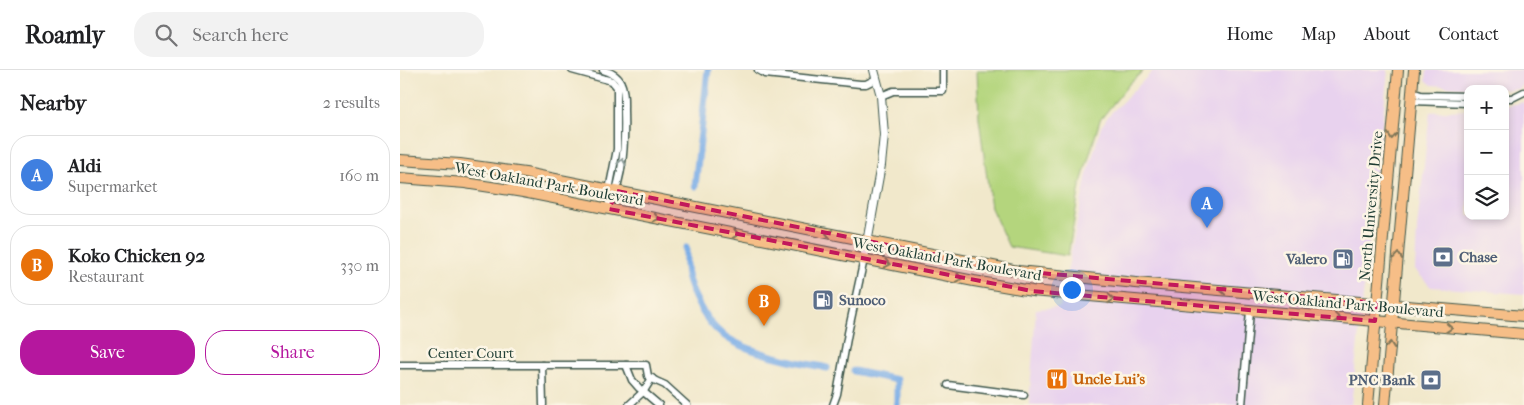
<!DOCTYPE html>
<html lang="en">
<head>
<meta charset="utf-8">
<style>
	body { margin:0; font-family:"IM FELL French Canon",serif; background:#f2f2f2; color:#202124 }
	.controls { position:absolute; right:15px; top:15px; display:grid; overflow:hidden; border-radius:10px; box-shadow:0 2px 8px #0003 }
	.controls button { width:45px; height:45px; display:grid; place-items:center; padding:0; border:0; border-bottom:1px solid #e0e0e0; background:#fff; color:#202124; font:25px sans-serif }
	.you { position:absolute; left:671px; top:219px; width:18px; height:18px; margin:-12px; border:4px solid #fff; border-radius:50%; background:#1a73e8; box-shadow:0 0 0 8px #1a73e833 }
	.badge { display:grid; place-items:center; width:32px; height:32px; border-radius:50%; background:#b5179e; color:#fff; font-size:16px; font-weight:700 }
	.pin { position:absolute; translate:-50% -41px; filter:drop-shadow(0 1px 2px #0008) }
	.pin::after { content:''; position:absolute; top:26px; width:18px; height:15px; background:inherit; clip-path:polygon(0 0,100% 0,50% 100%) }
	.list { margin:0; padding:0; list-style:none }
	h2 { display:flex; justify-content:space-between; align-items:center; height:65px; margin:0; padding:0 20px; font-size:21px }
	h2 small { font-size:16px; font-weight:400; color:#757577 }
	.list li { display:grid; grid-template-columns:32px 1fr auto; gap:15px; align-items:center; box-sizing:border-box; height:80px; margin:0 10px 10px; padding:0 10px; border:1px solid #e0e0e0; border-radius:20px }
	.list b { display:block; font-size:19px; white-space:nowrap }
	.list p { margin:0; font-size:16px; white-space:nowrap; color:#757577 }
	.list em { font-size:16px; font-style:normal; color:#757577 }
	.actions { display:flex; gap:10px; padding:15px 20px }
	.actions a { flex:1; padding:11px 0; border:1px solid #b5179e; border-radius:20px; text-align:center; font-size:18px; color:#b5179e }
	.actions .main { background:#b5179e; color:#fff }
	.icon { flex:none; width:28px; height:28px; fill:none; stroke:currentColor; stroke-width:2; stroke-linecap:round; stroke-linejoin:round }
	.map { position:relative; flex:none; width:1124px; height:335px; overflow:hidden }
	header { display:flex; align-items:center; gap:30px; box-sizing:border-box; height:70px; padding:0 25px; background:#fff; border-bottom:1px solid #e0e0e0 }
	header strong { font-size:24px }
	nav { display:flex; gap:28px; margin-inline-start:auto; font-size:18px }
	.search { width:350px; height:45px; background:#f2f2f2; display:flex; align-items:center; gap:12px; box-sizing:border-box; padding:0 18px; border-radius:20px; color:#757577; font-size:19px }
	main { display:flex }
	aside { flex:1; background:#fff }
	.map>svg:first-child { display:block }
	.built { fill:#e8d2ee }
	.grass { fill:#b4d57d; stroke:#6a8958 }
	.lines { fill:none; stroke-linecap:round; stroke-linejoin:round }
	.canal { stroke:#7aade7; stroke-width:7 }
	.minor-casing { stroke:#3e574b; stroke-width:9 }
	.tertiary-casing { stroke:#3e574b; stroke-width:10 }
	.primary-casing { stroke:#3e574b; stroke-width:12 }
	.minor { stroke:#fff; stroke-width:6 }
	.tertiary { stroke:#fff; stroke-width:8 }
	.primary { stroke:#f6be87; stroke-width:10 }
	.oneway { stroke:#807759 }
	.oneway2 { stroke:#8f9e9a }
	.marked { fill:#c2185b; fill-opacity:0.2; stroke:#c2185b; stroke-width:4; stroke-dasharray:10 6; stroke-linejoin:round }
	.labels { text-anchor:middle; stroke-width:5; stroke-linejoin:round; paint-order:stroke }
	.street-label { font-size:15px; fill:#1f3d34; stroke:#fcf5e5 }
	.service-label { font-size:15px; font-weight:bold; fill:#4e5e75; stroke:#fcf5e5; text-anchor:start }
	.food-label { font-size:15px; font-weight:bold; fill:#c56008; stroke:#fcf5e5; text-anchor:start }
</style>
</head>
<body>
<header>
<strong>Roamly</strong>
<div class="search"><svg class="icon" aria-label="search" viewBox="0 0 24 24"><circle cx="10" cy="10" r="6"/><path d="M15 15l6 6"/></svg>Search here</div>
<nav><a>Home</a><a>Map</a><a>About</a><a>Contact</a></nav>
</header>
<main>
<aside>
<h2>Nearby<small>2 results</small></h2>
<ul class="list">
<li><span class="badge" style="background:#3f7fe0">A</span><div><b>Aldi</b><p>Supermarket</p></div><em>160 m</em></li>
<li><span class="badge" style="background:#e8710a">B</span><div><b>Koko Chicken 92</b><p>Restaurant</p></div><em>330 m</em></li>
</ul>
<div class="actions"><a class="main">Save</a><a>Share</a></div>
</aside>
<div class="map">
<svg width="1124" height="335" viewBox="0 0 1124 335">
	<rect width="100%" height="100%" fill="#fcf5e5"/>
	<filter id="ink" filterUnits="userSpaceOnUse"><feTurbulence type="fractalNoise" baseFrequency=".02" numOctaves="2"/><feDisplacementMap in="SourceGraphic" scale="10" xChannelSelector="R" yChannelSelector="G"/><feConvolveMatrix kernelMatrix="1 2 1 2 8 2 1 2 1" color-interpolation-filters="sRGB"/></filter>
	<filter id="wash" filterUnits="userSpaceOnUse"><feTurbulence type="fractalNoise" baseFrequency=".0096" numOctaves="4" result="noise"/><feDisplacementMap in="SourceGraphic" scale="20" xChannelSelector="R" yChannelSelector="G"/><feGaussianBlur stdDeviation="1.12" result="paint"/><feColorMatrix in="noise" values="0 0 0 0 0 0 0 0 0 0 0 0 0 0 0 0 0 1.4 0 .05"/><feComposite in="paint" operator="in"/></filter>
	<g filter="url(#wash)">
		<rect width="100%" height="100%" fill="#f1e8cb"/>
		<g class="built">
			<polygon points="754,0 988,0 951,335 629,335 636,239 660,237 686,108 701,57 709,45"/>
			<polygon points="1027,0 1124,0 1124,12 1120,19 1105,20 1105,19 1081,19 1032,15 1026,10"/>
			<polygon points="1124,32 1124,224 1031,217 1015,200 1017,158 1030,42 1068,40 1068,146 1105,146 1105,36"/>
		</g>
		<polygon class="grass" points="577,0 744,0 729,14 700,50 680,116 668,186 609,177 591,138 579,48"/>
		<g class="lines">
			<g class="canal">
				<polyline points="295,116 308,0"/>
				<path d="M286,178C286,188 285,200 288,209C293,226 303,246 316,259C340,283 394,291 427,298"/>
				<polyline points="454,301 497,310 497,335"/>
			</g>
		</g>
	</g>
	<g filter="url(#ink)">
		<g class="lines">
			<g class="minor-casing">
				<g id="minor">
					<polyline points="172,0 212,11 217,17 217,79 209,120 209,139"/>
					<path d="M203,0C210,2 218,5 221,13C225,21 224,32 224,40C225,72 224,106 210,135"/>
					<polyline points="358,0 365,4 460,14 466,14 476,9"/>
					<polyline points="1012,22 1021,25 1068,26"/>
					<polyline points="481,26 493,21 543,21 543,0"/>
					<polyline points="1105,28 1112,28 1124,22"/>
					<polyline points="1011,31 1068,33"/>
					<polyline points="0,295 246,295 248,306 256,311 265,315 287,335"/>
					<polyline points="142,295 143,335"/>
					<polyline points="226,295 232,310 239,318 259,335"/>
					<polyline points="548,315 624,325"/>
					<polyline points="229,335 244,321 252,308"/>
					<polyline points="433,335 437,324 448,263 464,189"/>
					<polyline points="842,335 850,241"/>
				</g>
			</g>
			<g class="tertiary-casing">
				<polyline id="tertiary" points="464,189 481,95 484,65 481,26 474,0"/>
			</g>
			<g class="primary-casing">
				<g id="primary">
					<polyline points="0,90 60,94 125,103 618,201 736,213 1124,246"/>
					<polyline points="0,108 65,113 123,122 574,211 632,221 1124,264"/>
					<polyline points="968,335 998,0"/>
					<polyline points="985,335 1014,0"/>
				</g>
			</g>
			<use href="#minor" class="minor"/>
			<use href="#tertiary" class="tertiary"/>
			<use href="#primary" class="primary"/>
		</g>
		<defs><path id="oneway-chevron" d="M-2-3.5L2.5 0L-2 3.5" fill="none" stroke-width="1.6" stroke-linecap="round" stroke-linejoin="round" transform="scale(1.25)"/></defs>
		<g class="oneway">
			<use href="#oneway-chevron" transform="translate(992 66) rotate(95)"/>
			<use href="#oneway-chevron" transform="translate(256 148) rotate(11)"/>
			<use href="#oneway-chevron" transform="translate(336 164) rotate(11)"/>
			<use href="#oneway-chevron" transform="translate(429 164) rotate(-169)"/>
			<use href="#oneway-chevron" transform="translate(998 186) rotate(-85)"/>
			<use href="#oneway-chevron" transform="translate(487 194) rotate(11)"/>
			<use href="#oneway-chevron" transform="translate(559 208) rotate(11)"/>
			<use href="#oneway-chevron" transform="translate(823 220) rotate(-175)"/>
			<use href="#oneway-chevron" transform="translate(711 229) rotate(4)"/>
			<use href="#oneway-chevron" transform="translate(937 248) rotate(5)"/>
			<use href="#oneway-chevron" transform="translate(1049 258) rotate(4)"/>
			<use href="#oneway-chevron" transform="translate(990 275) rotate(-85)"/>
		</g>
		<use class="oneway2" href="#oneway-chevron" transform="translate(222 92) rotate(-80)"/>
	</g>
	<path class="marked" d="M217,121L618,201L977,233L975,251L632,221L209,139Z"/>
	<defs>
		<g id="bank-square" transform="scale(1.125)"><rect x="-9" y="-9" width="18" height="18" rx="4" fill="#5c6f8a" stroke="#fcf5e5"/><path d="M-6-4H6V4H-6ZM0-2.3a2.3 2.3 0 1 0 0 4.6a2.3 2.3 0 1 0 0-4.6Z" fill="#fff"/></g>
		<g id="fuel-square" transform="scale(1.125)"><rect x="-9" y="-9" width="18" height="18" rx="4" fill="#5c6f8a" stroke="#fcf5e5"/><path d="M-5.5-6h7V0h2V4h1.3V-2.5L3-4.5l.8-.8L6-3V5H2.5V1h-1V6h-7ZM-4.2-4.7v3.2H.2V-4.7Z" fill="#fff"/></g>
		<g id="restaurant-square" transform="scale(1.125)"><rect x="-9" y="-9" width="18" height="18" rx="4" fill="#e8710a" stroke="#fcf5e5"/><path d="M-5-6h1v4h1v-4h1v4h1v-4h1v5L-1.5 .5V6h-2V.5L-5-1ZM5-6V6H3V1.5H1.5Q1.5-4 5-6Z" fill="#fff"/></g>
	</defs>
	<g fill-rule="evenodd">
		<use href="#bank-square" x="1043" y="187"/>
		<use href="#fuel-square" x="943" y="189"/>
		<use href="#fuel-square" x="423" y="230"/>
		<use href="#restaurant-square" x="657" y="309"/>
		<use href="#bank-square" x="1031" y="310"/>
	</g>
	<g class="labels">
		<g class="street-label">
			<text transform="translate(149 114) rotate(10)" y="5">West Oakland Park Boulevard</text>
			<text transform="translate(971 136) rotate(-85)" y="5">North University Drive</text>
			<text transform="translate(547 189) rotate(10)" y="5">West Oakland Park Boulevard</text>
			<text transform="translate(948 234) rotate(5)" y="5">West Oakland Park Boulevard</text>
			<text x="71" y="288">Center Court</text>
		</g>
		<g class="service-label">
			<text x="1059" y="192">Chase</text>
			<text x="927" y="194" text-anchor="end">Valero</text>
			<text x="439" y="235">Sunoco</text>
			<text x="1015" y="315" text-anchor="end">PNC Bank</text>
		</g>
		<g class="food-label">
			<text x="673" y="314">Uncle Lui's</text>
		</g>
	</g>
</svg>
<div class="controls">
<button>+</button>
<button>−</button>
<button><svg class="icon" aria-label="layers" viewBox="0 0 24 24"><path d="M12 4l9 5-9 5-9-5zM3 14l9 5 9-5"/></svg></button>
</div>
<div class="you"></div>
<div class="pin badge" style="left:807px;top:158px;background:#3f7fe0">A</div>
<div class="pin badge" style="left:364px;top:256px;background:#e8710a">B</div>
</div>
</main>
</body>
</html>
